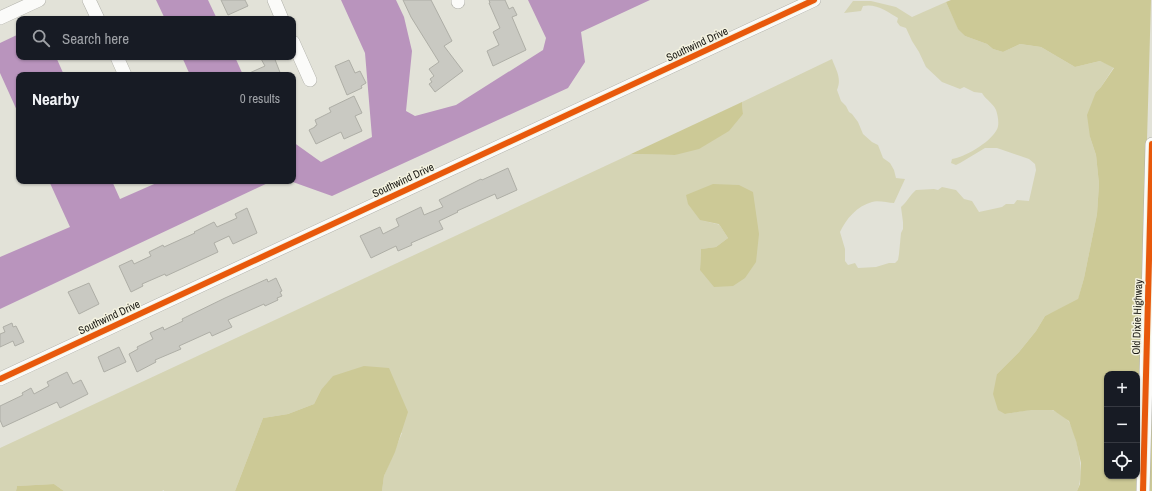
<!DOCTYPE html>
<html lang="en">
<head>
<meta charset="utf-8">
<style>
	body { margin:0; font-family:"Archivo Narrow",sans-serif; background:#20242c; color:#f1f3f6 }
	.controls { position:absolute; right:12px; bottom:12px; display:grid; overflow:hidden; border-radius:8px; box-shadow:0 1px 3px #0004 }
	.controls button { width:36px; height:36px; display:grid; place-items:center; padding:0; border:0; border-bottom:1px solid #363941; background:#171b24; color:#f1f3f6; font:20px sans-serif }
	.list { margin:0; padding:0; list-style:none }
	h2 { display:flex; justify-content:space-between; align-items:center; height:52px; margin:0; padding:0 16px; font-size:17px }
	h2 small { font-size:13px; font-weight:400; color:#9ea1a6 }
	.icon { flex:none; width:22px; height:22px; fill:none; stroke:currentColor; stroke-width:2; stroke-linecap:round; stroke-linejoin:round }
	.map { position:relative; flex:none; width:1152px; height:491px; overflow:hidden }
	.search { position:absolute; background:#171b24; box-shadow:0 1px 3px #0004; left:16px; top:16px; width:280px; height:44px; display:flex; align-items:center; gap:10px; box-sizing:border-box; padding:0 14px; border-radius:8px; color:#9ea1a6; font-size:15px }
	.panel { position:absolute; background:#171b24; box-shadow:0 1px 3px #0004; left:16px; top:72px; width:280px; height:112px; border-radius:8px }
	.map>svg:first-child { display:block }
	.green { fill:#d5d4b4; fill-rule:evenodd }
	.forest { fill:#ccc996; fill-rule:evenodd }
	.water { fill:#b994bd }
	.building { fill:#c9c9c2; stroke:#aeaea6 }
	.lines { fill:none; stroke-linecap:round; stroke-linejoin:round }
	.minor-casing { stroke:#b0b0a9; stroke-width:14 }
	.minor { stroke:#fbfbf9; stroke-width:13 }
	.cycleway-casing { stroke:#f4f3e1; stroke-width:8 }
	.cycleway { stroke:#e8590c; stroke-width:6 }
	.labels { text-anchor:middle; stroke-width:3; stroke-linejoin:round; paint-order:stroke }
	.street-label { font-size:11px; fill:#1b1a14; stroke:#f4f3e1 }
</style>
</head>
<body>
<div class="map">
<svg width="1152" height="491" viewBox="0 0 1152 491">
	<rect width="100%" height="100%" fill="#e2e2d8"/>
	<path class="green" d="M853,1H871L896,7L912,17L946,2L958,28L965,36L987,44L993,49L1003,52L1020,44L1041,47L1075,67L1100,61L1114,67L1101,87L1096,92L1090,137L1096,155L1099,184L1097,214L1084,278L1078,300L1045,316L1036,331L1019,352L997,374L1005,414C1020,412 1037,407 1052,410C1056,411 1067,418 1069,422C1078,438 1085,475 1077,491H382L384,476L402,433L321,390L314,404L288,414L263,418L235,491H164V490L162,491H64L54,484L17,486L16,491H0V448L631,154L675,155L743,114L742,102L832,59C836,70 842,78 837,90L841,101L846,106L849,112L852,114L858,122L863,134L872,142L878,145L883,158L890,163L894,170L896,178L905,179L894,203C888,203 878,200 872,202C857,206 846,219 840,232L845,249V261L848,265L855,263L858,268L876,267L889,263H895L898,260L899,254L901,233L903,229V222L901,207C907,202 910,195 916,190L934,189L938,190L942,187L956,190L964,199L972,201L979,212L1002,207L1006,204H1014L1017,200L1029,201L1036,170L1035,164L1029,159L997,148H985L960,163L956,165L951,163L952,159C965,157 989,143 996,131C1000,126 998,116 996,110C993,103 986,100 982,93L974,92L964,87L960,89L942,82L926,67L919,52L912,41L906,28L900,26L897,22L898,18C888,12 876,3 863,6L861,11L844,13ZM700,220L759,234L700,270L701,249L716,247L728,238L719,224Z"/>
	<g class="forest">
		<path d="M951,0H1151L1137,491H1077L1080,484L1081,463L1076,441L1069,421L1053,410H1031L1005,414L998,410L993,394L997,374L1019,352L1036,331L1045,316L1078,299L1084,278L1097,214L1099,184L1096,155L1090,137L1087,115L1096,92L1101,87L1114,68L1100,61L1075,67L1041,47L1020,44L1003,52L993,49L987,44L965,36L958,29L946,2ZM1107,374H1137V476H1107Z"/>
		<polygon points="742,102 743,114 729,131 699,149 675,155 631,154"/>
		<polygon points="713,184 739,185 753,192 759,234 756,262 745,278 733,286 714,287 700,270 701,249 716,247 728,238 719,224 700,220 688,204 686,195"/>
		<polygon points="1152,329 1152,491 1148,491"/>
		<polygon points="364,366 389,368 408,412 395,452 384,476 382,491 235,491 263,418 288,414 314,404 321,390 333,376"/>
		<polygon points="54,484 64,491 16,491 17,486"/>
	</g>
	<g class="water">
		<polygon points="156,0 208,0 217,19 165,19"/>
		<polygon points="341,0 396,0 404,17 412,51 406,111 415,116 456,105 543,50 546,38 528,0 650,0 581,32 585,62 568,88 332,196 290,181 293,181 293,142 321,162 372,137 365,53"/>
		<polygon points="19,34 19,57 56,57 64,75 19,75 19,115 0,73 0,43"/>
		<polygon points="182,57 235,57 243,75 190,75"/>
		<polygon points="49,181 112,181 120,199 161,181 272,181 0,309 0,257 70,227"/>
	</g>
	<g class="building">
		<polygon points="221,0 245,0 248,6 228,15"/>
		<polygon points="403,0 431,0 452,41 444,46 463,71 435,92 429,84 432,82 430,79 434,76 429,69 439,62 411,17"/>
		<polygon points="489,0 505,0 509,9 513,7 517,15 512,17 526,50 493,66 487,51 499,45 493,32 500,28 489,3 490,3"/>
		<polygon points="260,57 274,57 281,75 245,75 265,66"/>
		<polygon points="349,60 355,73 360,71 366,83 361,86 362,88 347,95 335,66"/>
		<polygon points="354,96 362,113 355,116 362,131 344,139 341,132 316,144 309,130 315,127 315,126 317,125 315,120 331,112 329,108"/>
		<polygon points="508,168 517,190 497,199 495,194 457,211 458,212 439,221 443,229 411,243 412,245 398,251 396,246 371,258 360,236 380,227 383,234 399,226 396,219 421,207 424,215 443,207 439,200 481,179 482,180"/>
		<polygon points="247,208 257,233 233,244 229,236 214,243 218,252 166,276 165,274 142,284 143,286 131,292 119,266 132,260 134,264 151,256 149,252 163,245 164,247 195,233 194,232 214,222 217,227 237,218 235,214"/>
		<polygon points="276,278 282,291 280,292 282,296 277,298 278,300 265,306 264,304 228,320 232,327 212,336 210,332 179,346 181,349 155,360 156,362 137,372 129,354 138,349 137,347 153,339 150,333 163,327 164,330 183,321 182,319 225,298 267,279 268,282"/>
		<polygon points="89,283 99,304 79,314 68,292"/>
		<polygon points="12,323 13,327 16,326 24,342 15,346 13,341 0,347 0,334 5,332 3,327"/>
		<polygon points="119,347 126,362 104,372 98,357"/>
		<polygon points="67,372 73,384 81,380 88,394 60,408 57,402 3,427 0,420 0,406 23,395 22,393 31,388 34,394 49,386 47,382"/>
	</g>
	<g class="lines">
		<g class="minor-casing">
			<g id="minor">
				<polyline points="89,0 98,19"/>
				<polyline points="274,0 282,19"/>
				<polyline points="458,0 458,2"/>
				<polyline points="0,18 39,0"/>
				<polyline points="293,42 310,80"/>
				<polyline points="117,57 125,75"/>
				<polyline points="0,379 814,0"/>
				<polyline points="1143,491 1152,144"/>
			</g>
		</g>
		<use href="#minor" class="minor"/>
		<g class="cycleway-casing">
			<g id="cycleway">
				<polyline points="0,379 814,0"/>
				<polyline points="1143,491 1152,144"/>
			</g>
		</g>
		<use href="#cycleway" class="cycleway"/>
	</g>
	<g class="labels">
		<g class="street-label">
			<text transform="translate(697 44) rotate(-25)" y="4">Southwind Drive</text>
			<text transform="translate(403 180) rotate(-25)" y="4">Southwind Drive</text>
			<text transform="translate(109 317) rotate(-25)" y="4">Southwind Drive</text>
			<text transform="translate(1137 317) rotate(-88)" y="4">Old Dixie Highway</text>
		</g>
	</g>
</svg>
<div class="controls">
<button>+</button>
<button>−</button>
<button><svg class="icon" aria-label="locate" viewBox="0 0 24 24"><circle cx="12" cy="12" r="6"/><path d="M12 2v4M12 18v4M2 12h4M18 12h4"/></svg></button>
</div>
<div class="search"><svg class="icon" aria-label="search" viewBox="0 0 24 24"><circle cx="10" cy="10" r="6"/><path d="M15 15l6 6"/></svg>Search here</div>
<section class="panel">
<h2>Nearby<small>0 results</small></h2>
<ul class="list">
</ul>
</section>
</div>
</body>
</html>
